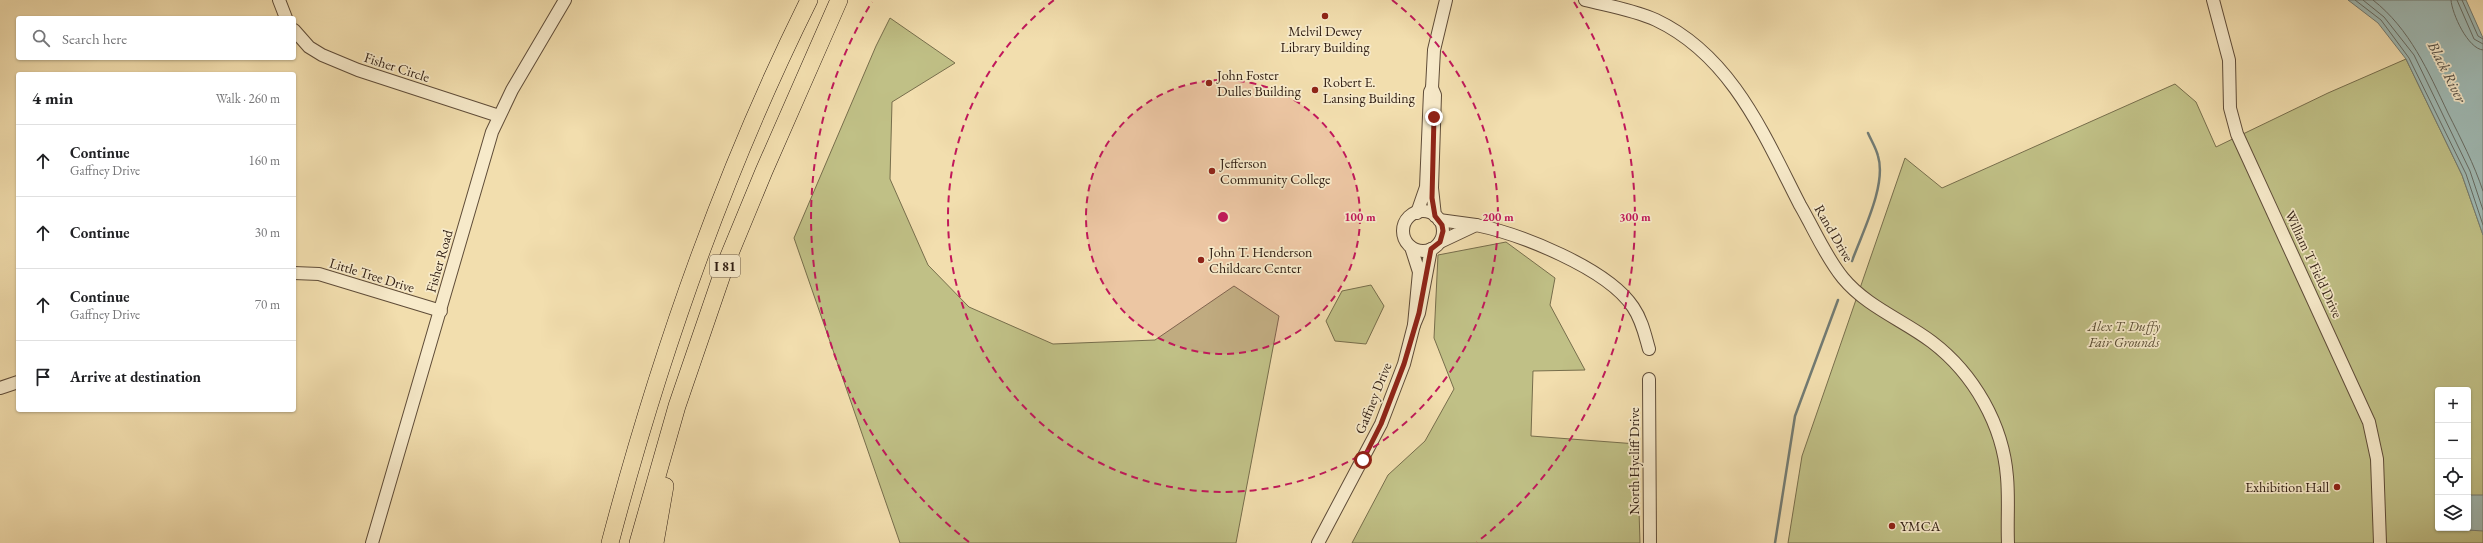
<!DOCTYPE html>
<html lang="en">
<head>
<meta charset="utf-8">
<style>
	body { margin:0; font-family:"EB Garamond",serif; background:#f2f2f2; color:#202124 }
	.controls { position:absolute; right:12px; bottom:12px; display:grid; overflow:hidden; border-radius:4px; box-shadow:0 1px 3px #0004 }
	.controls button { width:36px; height:36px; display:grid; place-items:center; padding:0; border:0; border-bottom:1px solid #e0e0e0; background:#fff; color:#202124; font:20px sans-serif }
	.stop { position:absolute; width:12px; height:12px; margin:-9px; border:3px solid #8f2418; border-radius:50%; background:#fff }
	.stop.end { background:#8f2418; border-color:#fff; box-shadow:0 1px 4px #0008 }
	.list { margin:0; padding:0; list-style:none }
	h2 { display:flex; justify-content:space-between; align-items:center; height:52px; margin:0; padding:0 16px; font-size:17px }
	h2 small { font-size:13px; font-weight:400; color:#757577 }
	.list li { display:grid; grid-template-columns:26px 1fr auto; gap:12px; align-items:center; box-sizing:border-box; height:72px; padding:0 16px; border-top:1px solid #e0e0e0 }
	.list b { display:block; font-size:15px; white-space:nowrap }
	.list p { margin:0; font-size:13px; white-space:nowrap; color:#757577 }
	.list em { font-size:13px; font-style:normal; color:#757577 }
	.icon { flex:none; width:22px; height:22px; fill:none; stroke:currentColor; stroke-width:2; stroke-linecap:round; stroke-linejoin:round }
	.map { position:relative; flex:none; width:2483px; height:543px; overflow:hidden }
	.search { position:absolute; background:#fff; box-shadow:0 1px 3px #0004; left:16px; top:16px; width:280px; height:44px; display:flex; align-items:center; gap:10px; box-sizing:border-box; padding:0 14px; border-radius:4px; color:#757577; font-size:15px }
	.panel { position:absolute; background:#fff; box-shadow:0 1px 3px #0004; left:16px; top:72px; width:280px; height:340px; border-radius:4px }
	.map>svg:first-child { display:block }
	.green { fill:#c0c086; stroke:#776e4c; fill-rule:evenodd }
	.water { fill:#9fbab5; stroke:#727b73 }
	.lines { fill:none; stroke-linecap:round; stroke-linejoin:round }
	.shore { stroke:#666b63; stroke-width:1 }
	.stream { stroke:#727b73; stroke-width:2.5 }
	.minor-casing { stroke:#5f4c38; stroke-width:14 }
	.highway-casing { stroke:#2e1c11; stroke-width:18 }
	.minor { stroke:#f7eaca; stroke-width:12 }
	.highway { stroke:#f2deae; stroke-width:17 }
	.route { stroke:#8f2418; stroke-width:5 }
	.ring { fill:none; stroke:#c2185b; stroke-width:2; stroke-dasharray:7 5 }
	.poi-dot { fill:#8f2418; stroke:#f7eaca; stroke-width:1.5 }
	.labels { text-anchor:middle; stroke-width:3.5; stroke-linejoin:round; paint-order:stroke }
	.shield { fill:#f7eaca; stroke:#6a5a48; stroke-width:1 }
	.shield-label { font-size:13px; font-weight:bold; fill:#2e1c11 }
	.poi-label { font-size:14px; fill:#2e1c11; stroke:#f7eaca; text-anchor:start }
	.street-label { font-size:14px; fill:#2e1c11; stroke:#f7eaca }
	.park-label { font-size:14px; font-style:italic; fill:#5a4d34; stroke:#f7eaca }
	.water-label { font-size:15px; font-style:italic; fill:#504b42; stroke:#f7eaca }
	.centre { fill:#c2185b; stroke:#f7eaca; stroke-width:2 }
	.ring-label { font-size:12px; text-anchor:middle; font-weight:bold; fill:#c2185b; stroke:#f7eaca; stroke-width:3.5; stroke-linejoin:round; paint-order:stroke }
</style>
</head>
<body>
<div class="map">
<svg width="2483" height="543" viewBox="0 0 2483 543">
	<rect width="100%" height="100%" fill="#f2deae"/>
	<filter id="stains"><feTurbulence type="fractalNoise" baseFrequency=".005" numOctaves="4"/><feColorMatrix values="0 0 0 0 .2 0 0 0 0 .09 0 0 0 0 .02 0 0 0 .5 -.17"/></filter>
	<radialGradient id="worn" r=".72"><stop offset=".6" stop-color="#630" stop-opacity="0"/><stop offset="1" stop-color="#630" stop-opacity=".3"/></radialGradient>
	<g class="green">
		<polygon points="890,18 955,63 892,102 890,179 928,265 969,307 1053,344 1155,340 1234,286 1279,316 1236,543 900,543 794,238 876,46"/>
		<path d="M2406,59L2462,175L2483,235V543H1788L1802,456L1905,158L1942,188L2175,84L2196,102L2216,147L2328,93ZM2438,390H2468V528H2438Z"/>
		<polygon points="1506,242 1555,278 1550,305 1585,370 1533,371 1531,436 1637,444 1640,543 1352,543 1388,475 1425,441 1454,389 1434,338 1438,255"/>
		<polygon points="1371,285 1384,306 1366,344 1335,341 1326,321 1342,291"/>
	</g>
	<g class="water">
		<polygon points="2348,0 2466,0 2483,38 2483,235 2462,175 2406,59 2378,23"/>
		<polygon points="2468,495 2483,495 2483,531 2468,530"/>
	</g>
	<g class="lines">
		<g class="shore">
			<polyline points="2355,0 2381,20 2409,58 2466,174 2483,225"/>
			<polyline points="2363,0 2384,17 2414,55 2470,171 2483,210"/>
			<path d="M2373,0C2410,29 2428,71 2448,113C2461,139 2474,164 2483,191"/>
			<path d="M2451,0C2452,14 2468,49 2483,50"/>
			<polyline points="2457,0 2474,39 2483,44"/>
			<polyline points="2462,0 2478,36 2483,39"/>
		</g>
		<g class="stream">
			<path d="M1852,261C1862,233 1887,185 1878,156C1876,148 1871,140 1868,133"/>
			<polyline points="1775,543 1795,416 1838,300"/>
		</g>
		<g class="minor-casing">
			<g id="minor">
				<polyline points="279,0 286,18"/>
				<path d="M1585,0C1609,6 1634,10 1656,20C1732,56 1764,135 1800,205C1814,229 1825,256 1843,278C1867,307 1903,320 1932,342C1974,374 2003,425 2007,477C2009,499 2007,521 2008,543"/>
				<polyline points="2213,0 2229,60 2230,108 2237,134 2369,422 2377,459 2380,543"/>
				<polyline points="294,30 309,47 322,55 358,70 499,116"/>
				<polyline points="1432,88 1434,50 1446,0"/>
				<circle cx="1423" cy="231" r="20"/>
				<polyline points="1417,213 1426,187 1430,92 1432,88 1435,95 1432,188 1435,216"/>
				<polyline points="1439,220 1476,225 1440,242"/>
				<path d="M1476,225C1520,234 1607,268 1633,307C1642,320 1645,335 1649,349"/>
				<polyline points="1411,247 1419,272 1414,325 1419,313 1431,249"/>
				<polyline points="294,273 319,274 441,311"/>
				<polyline points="1649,379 1650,543"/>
				<polyline points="0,388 18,382"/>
				<polyline points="372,543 492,132 512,90 565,0"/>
				<polyline points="1318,543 1381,424 1404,364 1414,325"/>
			</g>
		</g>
		<g class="highway-casing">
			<g id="highway">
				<path d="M610,543C659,357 723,173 809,0"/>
				<polyline points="638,543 677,406 726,263 764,171 839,0"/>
				<polyline points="655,543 665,486"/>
			</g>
		</g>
		<use href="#minor" class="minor"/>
		<use href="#highway" class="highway"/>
	</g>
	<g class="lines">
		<polyline class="route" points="1363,460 1381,424 1404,364 1419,313 1431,249 1440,242 1443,231 1442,225 1435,216 1432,198 1434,117"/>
	</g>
	<circle cx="1223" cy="217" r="137" fill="#c2185b" fill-opacity=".12"/>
	<g class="ring">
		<circle cx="1223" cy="217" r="137"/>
		<path d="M1392 0A275 275 0 1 1 1054 0"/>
		<path d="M969 542A412 412 0 0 1 872 2M1574 2A412 412 0 0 1 1477 542"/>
	</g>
	<g class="poi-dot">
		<circle cx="1325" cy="16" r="4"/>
		<circle cx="1209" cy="83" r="4"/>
		<circle cx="1315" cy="90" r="4"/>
		<circle cx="1212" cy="171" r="4"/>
		<circle cx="1201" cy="260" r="4"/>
		<circle cx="2337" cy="487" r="4"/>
		<circle cx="1892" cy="526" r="4"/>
	</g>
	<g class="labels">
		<rect class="shield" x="710" y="255" width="30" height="22" rx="3"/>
		<g class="shield-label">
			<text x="725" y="271">I 81</text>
		</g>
		<g class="poi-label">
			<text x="1325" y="36" text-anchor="middle">Melvil Dewey<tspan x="1325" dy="16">Library Building</tspan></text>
			<text x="1217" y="80">John Foster<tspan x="1217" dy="16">Dulles Building</tspan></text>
			<text x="1323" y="87">Robert E.<tspan x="1323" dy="16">Lansing Building</tspan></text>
			<text x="1220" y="168">Jefferson<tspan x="1220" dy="16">Community College</tspan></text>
			<text x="1209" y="257">John T. Henderson<tspan x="1209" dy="16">Childcare Center</tspan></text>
			<text x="2329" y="492" text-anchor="end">Exhibition Hall</text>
			<text x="1900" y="531">YMCA</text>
		</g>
		<g class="street-label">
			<text transform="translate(397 67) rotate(18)" y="5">Fisher Circle</text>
			<text transform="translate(1834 233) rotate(60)" y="5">Rand Drive</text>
			<text transform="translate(439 261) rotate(-74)" y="5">Fisher Road</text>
			<text transform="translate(2314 264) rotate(65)" y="5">William T Field Drive</text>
			<text transform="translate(372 275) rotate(17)" y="5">Little Tree Drive</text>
			<text transform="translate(1373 398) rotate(-68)" y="5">Gaffney Drive</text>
			<text transform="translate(1634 461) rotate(-90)" y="5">North Hycliff Drive</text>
		</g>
		<g class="park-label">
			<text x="2124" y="331">Alex T. Duffy<tspan x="2124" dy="16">Fair Grounds</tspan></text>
		</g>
		<g class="water-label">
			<text transform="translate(2447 72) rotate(63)" y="5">Black River</text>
		</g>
	</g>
	<circle cx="1223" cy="217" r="6" class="centre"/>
	<g class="ring-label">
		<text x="1360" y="221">100 m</text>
		<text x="1498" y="221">200 m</text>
		<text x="1635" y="221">300 m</text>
	</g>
	<rect width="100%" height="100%" filter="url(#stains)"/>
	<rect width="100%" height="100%" fill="url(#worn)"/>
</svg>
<div class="controls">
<button>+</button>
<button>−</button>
<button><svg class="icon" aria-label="locate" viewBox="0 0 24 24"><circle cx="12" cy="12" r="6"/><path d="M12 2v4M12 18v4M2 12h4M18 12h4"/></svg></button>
<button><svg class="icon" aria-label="layers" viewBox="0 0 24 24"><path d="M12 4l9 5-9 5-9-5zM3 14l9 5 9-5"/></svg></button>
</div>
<div class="stop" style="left:1363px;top:460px"></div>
<div class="stop end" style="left:1434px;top:117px"></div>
<div class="search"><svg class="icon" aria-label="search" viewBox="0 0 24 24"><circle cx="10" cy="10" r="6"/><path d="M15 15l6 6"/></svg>Search here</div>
<section class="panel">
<h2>4 min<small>Walk · 260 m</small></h2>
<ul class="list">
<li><svg class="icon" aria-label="ahead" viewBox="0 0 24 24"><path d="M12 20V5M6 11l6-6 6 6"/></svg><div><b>Continue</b><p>Gaffney Drive</p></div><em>160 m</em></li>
<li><svg class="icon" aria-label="ahead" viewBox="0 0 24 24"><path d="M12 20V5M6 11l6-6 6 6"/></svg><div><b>Continue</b></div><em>30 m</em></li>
<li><svg class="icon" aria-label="ahead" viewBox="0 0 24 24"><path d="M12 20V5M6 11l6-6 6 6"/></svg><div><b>Continue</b><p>Gaffney Drive</p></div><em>70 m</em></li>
<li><svg class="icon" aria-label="arrive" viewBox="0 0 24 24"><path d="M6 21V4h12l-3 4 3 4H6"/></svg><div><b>Arrive at destination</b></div></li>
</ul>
</section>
</div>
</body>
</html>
